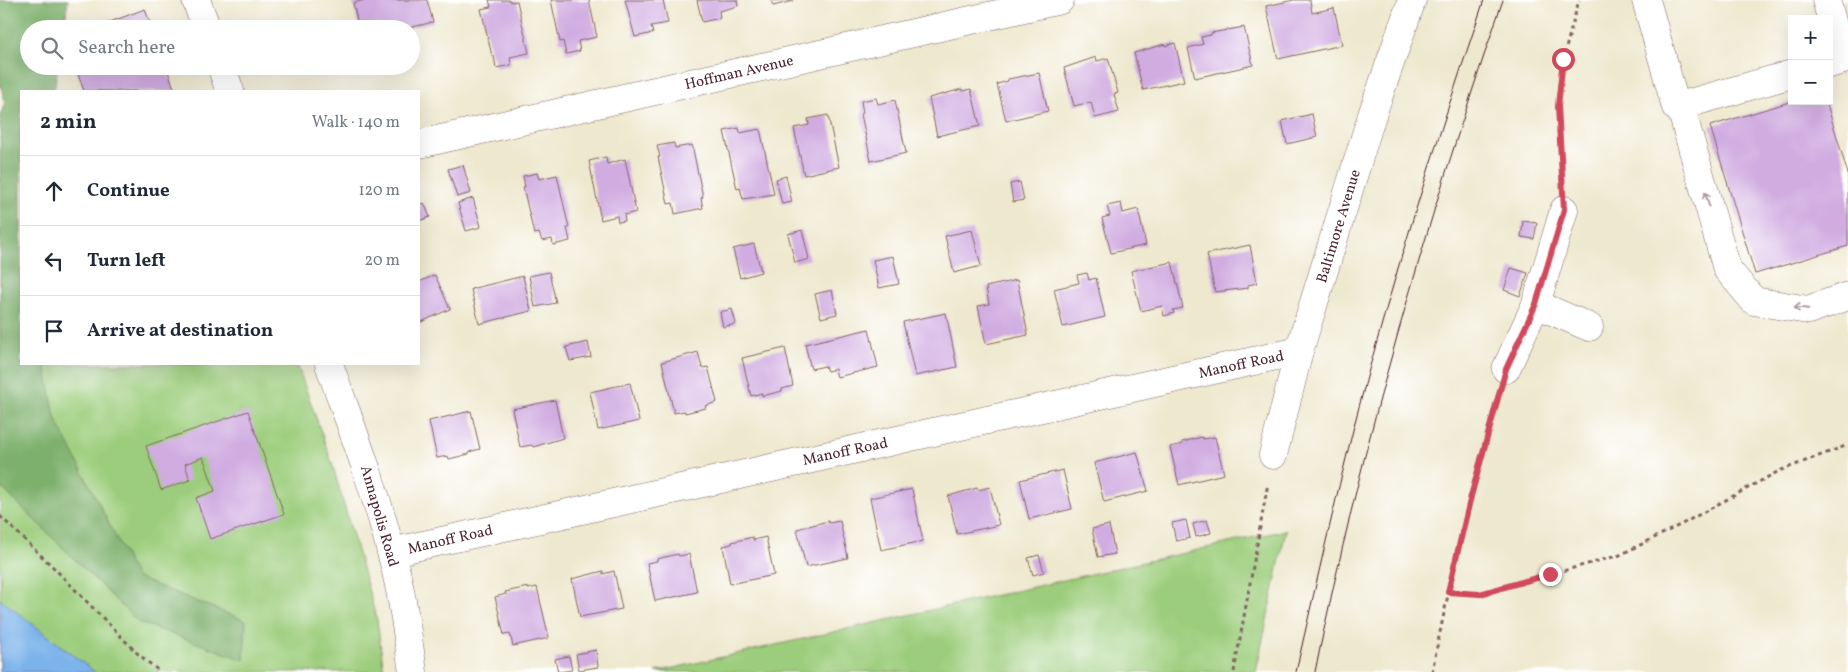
<!DOCTYPE html>
<html lang="en">
<head>
<meta charset="utf-8">
<style>
	body { margin:0; font-family:Vollkorn,serif; background:#f6f6f7; color:#1f2937 }
	.controls { position:absolute; right:15px; top:15px; display:grid; overflow:hidden; border-radius:0px; box-shadow:0 5px 20px #0002 }
	.controls button { width:45px; height:45px; display:grid; place-items:center; padding:0; border:0; border-bottom:1px solid #e0e1e3; background:#fff; color:#1f2937; font:25px sans-serif }
	.stop { position:absolute; width:15px; height:15px; margin:-11px; border:4px solid #d1495b; border-radius:50%; background:#fff }
	.stop.end { background:#d1495b; border-color:#fff; box-shadow:0 1px 5px #0008 }
	.list { margin:0; padding:0; list-style:none }
	h2 { display:flex; justify-content:space-between; align-items:center; height:65px; margin:0; padding:0 20px; font-size:21px }
	h2 small { font-size:16px; font-weight:400; color:#747a83 }
	.list li { display:grid; grid-template-columns:32px 1fr auto; gap:15px; align-items:center; box-sizing:border-box; height:70px; padding:0 20px; border-top:1px solid #e0e1e3 }
	.list b { display:block; font-size:19px; white-space:nowrap }
	.list em { font-size:16px; font-style:normal; color:#747a83 }
	.icon { flex:none; width:28px; height:28px; fill:none; stroke:currentColor; stroke-width:2; stroke-linecap:round; stroke-linejoin:round }
	.map { position:relative; flex:none; width:1848px; height:672px; overflow:hidden }
	.search { position:absolute; background:#fff; box-shadow:0 5px 20px #0002; left:20px; top:20px; width:400px; height:55px; display:flex; align-items:center; gap:12px; box-sizing:border-box; padding:0 18px; border-radius:28px; color:#747a83; font-size:19px }
	.panel { position:absolute; background:#fff; box-shadow:0 5px 20px #0002; left:20px; top:90px; width:400px; height:275px; border-radius:0px }
	.map>svg:first-child { display:block }
	.green { fill:#9ccd7c; stroke:#737654 }
	.forest { fill:#7db06c; stroke:#64684c }
	.water { fill:#7bb3eb; stroke:#62698b }
	.building { fill:#d0ace1 }
	.lines { fill:none; stroke-linecap:round; stroke-linejoin:round }
	.minor-casing { stroke:#836564; stroke-width:29 }
	.major-casing { stroke:#836564; stroke-width:29 }
	.path { stroke:#836564; stroke-width:3; stroke-dasharray:4 4; stroke-linecap:butt }
	.minor { stroke:#fff; stroke-width:28 }
	.major { stroke:#fff; stroke-width:28 }
	.tram { stroke:#4a1f2b; stroke-width:1 }
	.oneway { stroke:#ae9aa0 }
	.route { stroke:#d1495b; stroke-width:6 }
	.labels { text-anchor:middle; stroke-width:4; stroke-linejoin:round; paint-order:stroke }
	.street-label { font-size:15px; fill:#4a1f2b; stroke:#fff }
</style>
</head>
<body>
<div class="map">
<svg width="1848" height="672" viewBox="0 0 1848 672">
	<rect width="100%" height="100%" fill="#fff"/>
	<filter id="ink" filterUnits="userSpaceOnUse"><feTurbulence type="fractalNoise" baseFrequency=".02" numOctaves="2"/><feDisplacementMap in="SourceGraphic" scale="10" xChannelSelector="R" yChannelSelector="G"/><feConvolveMatrix kernelMatrix="1 2 1 2 8 2 1 2 1" color-interpolation-filters="sRGB"/></filter>
	<filter id="wash" filterUnits="userSpaceOnUse"><feTurbulence type="fractalNoise" baseFrequency=".0096" numOctaves="4" result="noise"/><feDisplacementMap in="SourceGraphic" scale="20" xChannelSelector="R" yChannelSelector="G"/><feGaussianBlur stdDeviation="1.12" result="paint"/><feColorMatrix in="noise" values="0 0 0 0 0 0 0 0 0 0 0 0 0 0 0 0 0 1.4 0 .05"/><feComposite in="paint" operator="in"/></filter>
	<g filter="url(#wash)">
		<rect width="100%" height="100%" fill="#eee8ce"/>
		<g class="green">
			<polygon points="0,276 21,364 297,364 332,463 377,620 384,672 0,672"/>
			<polygon points="1286,530 1256,672 656,672"/>
		</g>
		<polygon class="forest" points="0,0 68,0 64,29 29,29 29,66 58,66 54,91 21,91 21,364 45,364 55,417 136,577 246,621 244,660 138,622 0,486 0,116 5,102 0,83"/>
		<polygon class="water" points="0,599 95,672 0,672"/>
		<g id="blocks">
			<g class="building">
				<polygon points="365,0 427,0 433,22 405,29 359,29 353,3"/>
				<polygon points="489,0 510,0 511,2 517,1 529,53 510,57 511,65 496,68 494,56 492,56 481,9 491,7"/>
				<polygon points="551,0 589,0 597,37 578,41 580,51 566,54 563,41 560,42"/>
				<polygon points="625,0 663,0 668,23 651,26 653,33 635,37"/>
				<polygon points="697,0 737,0 738,6 719,11 720,18 702,22"/>
				<polygon points="771,0 793,0 793,1 773,6"/>
				<polygon points="1294,0 1310,0 1312,13 1334,8 1342,45 1278,59 1266,6"/>
				<polygon points="145,9 152,29 91,29"/>
				<polygon points="1244,27 1253,65 1195,78 1188,48 1203,44 1201,37 1211,35 1211,33"/>
				<polygon points="1175,43 1184,81 1143,90 1134,53 1165,44 1165,46"/>
				<polygon points="1096,57 1097,61 1108,58 1118,93 1114,94 1119,112 1095,118 1091,102 1074,106 1064,68"/>
				<polygon points="75,66 166,66 175,91 84,91"/>
				<polygon points="1039,73 1048,111 1006,121 997,84 1008,81 1008,79"/>
				<polygon points="962,89 962,91 971,89 980,126 937,136 929,98"/>
				<polygon points="876,98 878,104 895,100 906,153 871,161 861,114 863,113 861,101"/>
				<polygon points="1793,101 1826,101 1848,174 1848,246 1755,274 1710,126"/>
				<polygon points="1312,114 1317,137 1287,144 1282,121"/>
				<polygon points="828,115 839,167 804,175 794,128 809,125 808,119"/>
				<polygon points="739,128 740,133 760,129 774,194 743,199 740,188 737,189 724,131"/>
				<polygon points="674,143 675,148 692,145 703,197 701,198 703,208 675,214 673,203 668,204 658,157 660,157 657,146"/>
				<polygon points="606,157 607,164 625,159 636,212 624,215 625,221 618,222 617,216 601,220 589,161"/>
				<polygon points="463,165 471,193 457,197 448,169"/>
				<polygon points="537,173 539,179 557,175 569,228 567,228 570,241 553,245 552,239 542,241 539,233 534,234 523,187 525,187 523,176"/>
				<polygon points="786,176 792,202 782,204 776,179"/>
				<polygon points="1020,182 1024,200 1013,202 1010,184"/>
				<polygon points="473,198 481,227 466,231 458,203"/>
				<polygon points="424,203 430,217 419,221 419,205"/>
				<polygon points="1121,203 1123,213 1138,209 1146,245 1111,253 1102,218 1110,216 1107,206"/>
				<polygon points="1523,221 1537,223 1534,239 1521,237"/>
				<polygon points="802,230 809,259 795,263 788,234"/>
				<polygon points="972,230 981,266 954,273 945,236"/>
				<polygon points="754,244 761,272 740,278 733,249"/>
				<polygon points="1250,245 1257,283 1248,285 1248,288 1215,292 1207,254"/>
				<polygon points="893,256 899,284 879,288 873,260"/>
				<polygon points="1172,262 1183,308 1173,310 1174,313 1164,316 1162,306 1141,311 1131,271"/>
				<polygon points="1511,268 1528,273 1520,296 1504,290"/>
				<polygon points="549,272 556,303 535,307 529,276"/>
				<polygon points="1087,273 1089,280 1096,278 1105,317 1063,327 1054,289 1079,283 1077,275"/>
				<polygon points="435,275 450,309 419,323 419,282"/>
				<polygon points="523,276 531,311 479,324 471,289"/>
				<polygon points="1017,280 1028,335 986,344 978,306 989,304 986,287"/>
				<polygon points="832,290 837,314 821,318 815,294"/>
				<polygon points="732,309 736,324 723,327 720,312"/>
				<polygon points="946,313 957,367 915,376 903,322"/>
				<polygon points="869,329 878,367 837,377 835,369 827,371 825,366 811,369 805,344"/>
				<polygon points="588,342 591,357 570,361 566,347"/>
				<polygon points="785,348 793,386 782,389 782,391 762,396 762,393 751,396 742,358"/>
				<polygon points="698,352 702,368 708,367 717,402 705,406 706,408 685,413 685,411 674,413 662,362"/>
				<polygon points="630,383 639,421 598,430 590,392"/>
				<polygon points="555,400 563,438 533,447 532,445 520,447 512,409"/>
				<polygon points="248,411 284,514 210,539 196,498 215,491 203,457 185,464 190,480 161,490 146,446"/>
				<polygon points="471,411 480,449 469,452 469,454 449,459 448,456 437,458 429,421"/>
				<polygon points="1202,437 1203,439 1215,437 1224,474 1179,485 1170,447 1183,444 1182,442"/>
				<polygon points="1137,452 1148,491 1104,502 1094,463"/>
				<polygon points="1063,470 1072,509 1029,519 1020,480"/>
				<polygon points="990,487 999,525 957,534 948,496 977,488 978,490"/>
				<polygon points="912,489 923,541 881,550 870,498"/>
				<polygon points="1186,520 1190,538 1176,541 1172,523"/>
				<polygon points="1207,520 1211,533 1196,537 1193,524"/>
				<polygon points="828,521 829,523 840,521 848,558 806,567 797,529"/>
				<polygon points="1109,525 1115,554 1098,557 1092,529"/>
				<polygon points="753,537 753,540 766,537 774,575 730,584 723,546 732,544 732,542"/>
				<polygon points="678,554 679,556 689,554 697,592 655,601 647,563 657,561 657,559"/>
				<polygon points="1039,555 1044,572 1033,575 1028,558"/>
				<polygon points="603,571 603,574 614,571 622,609 580,617 572,579"/>
				<polygon points="528,587 528,589 537,587 549,638 513,646 510,634 504,635 495,597 506,594 505,592"/>
				<polygon points="596,650 598,667 579,670 576,654"/>
				<polygon points="569,656 572,670 558,672 555,659"/>
			</g>
		</g>
	</g>
	<g filter="url(#ink)">
		<use href="#blocks" fill-opacity="0" stroke="#836564" stroke-width="1"/>
		<g class="lines">
			<g class="minor-casing">
				<g id="minor">
					<polyline points="1646,0 1676,107 1792,74"/>
					<polyline points="1826,0 1843,60 1829,64"/>
					<polyline points="1680,105 1727,269 1754,301 1808,310 1848,296"/>
					<polyline points="419,144 1060,0"/>
					<polyline points="1536,304 1589,327"/>
					<polyline points="1506,369 1536,304 1564,210"/>
					<polyline points="1273,455 1299,351 1372,115 1412,0"/>
					<polyline points="392,552 1299,351"/>
				</g>
			</g>
			<g class="major-casing">
				<g id="major">
					<polyline points="196,0 207,29"/>
					<polyline points="221,66 230,91"/>
					<path d="M329,364C351,426 375,488 391,552C402,591 407,632 413,672"/>
				</g>
			</g>
			<g class="path">
				<polyline points="1562,182 1558,106 1563,59 1579,0"/>
				<polyline points="0,516 53,567 137,653 160,672"/>
				<polyline points="1447,592 1480,594 1620,555 1682,524 1779,471 1848,445"/>
				<polyline points="1234,672 1268,483"/>
				<path d="M1432,672C1450,579 1473,487 1498,396"/>
			</g>
			<use href="#minor" class="minor"/>
			<use href="#major" class="major"/>
			<g class="tram">
				<path d="M1296,672C1315,588 1334,505 1355,422C1392,280 1437,139 1484,0"/>
				<path d="M1315,672C1362,444 1427,219 1503,0"/>
			</g>
		</g>
		<defs><path id="oneway-shaft" d="M-6 0H5M1.5-3L5.5 0L1.5 3" fill="none" stroke-width="1.6" stroke-linecap="round" stroke-linejoin="round" transform="scale(1.25)"/></defs>
		<g class="oneway">
			<use href="#oneway-shaft" transform="translate(1707 199) rotate(-106)"/>
			<use href="#oneway-shaft" transform="translate(1801 308) rotate(-174)"/>
		</g>
	</g>
	<g class="lines" filter="url(#ink)">
		<polyline class="route" points="1550,574 1480,594 1448,592 1471,496 1506,369 1536,304 1564,210 1558,106 1563,59"/>
	</g>
	<g class="labels">
		<g class="street-label">
			<text transform="translate(739 72) rotate(-13)" y="5">Hoffman Avenue</text>
			<text transform="translate(1338 226) rotate(-73)" y="5">Baltimore Avenue</text>
			<text transform="translate(1241 364) rotate(-12)" y="5">Manoff Road</text>
			<text transform="translate(845 451) rotate(-12)" y="5">Manoff Road</text>
			<text transform="translate(380 516) rotate(74)" y="5">Annapolis Road</text>
			<text transform="translate(450 539) rotate(-13)" y="5">Manoff Road</text>
		</g>
	</g>
</svg>
<div class="controls">
<button>+</button>
<button>−</button>
</div>
<div class="stop" style="left:1563px;top:59px"></div>
<div class="stop end" style="left:1550px;top:574px"></div>
<div class="search"><svg class="icon" aria-label="search" viewBox="0 0 24 24"><circle cx="10" cy="10" r="6"/><path d="M15 15l6 6"/></svg>Search here</div>
<section class="panel">
<h2>2 min<small>Walk · 140 m</small></h2>
<ul class="list">
<li><svg class="icon" aria-label="ahead" viewBox="0 0 24 24"><path d="M12 20V5M6 11l6-6 6 6"/></svg><div><b>Continue</b></div><em>120 m</em></li>
<li><svg class="icon" aria-label="left" viewBox="0 0 24 24"><path d="M17 20v-9H6M10 6l-5 5 5 5"/></svg><div><b>Turn left</b></div><em>20 m</em></li>
<li><svg class="icon" aria-label="arrive" viewBox="0 0 24 24"><path d="M6 21V4h12l-3 4 3 4H6"/></svg><div><b>Arrive at destination</b></div></li>
</ul>
</section>
</div>
</body>
</html>
